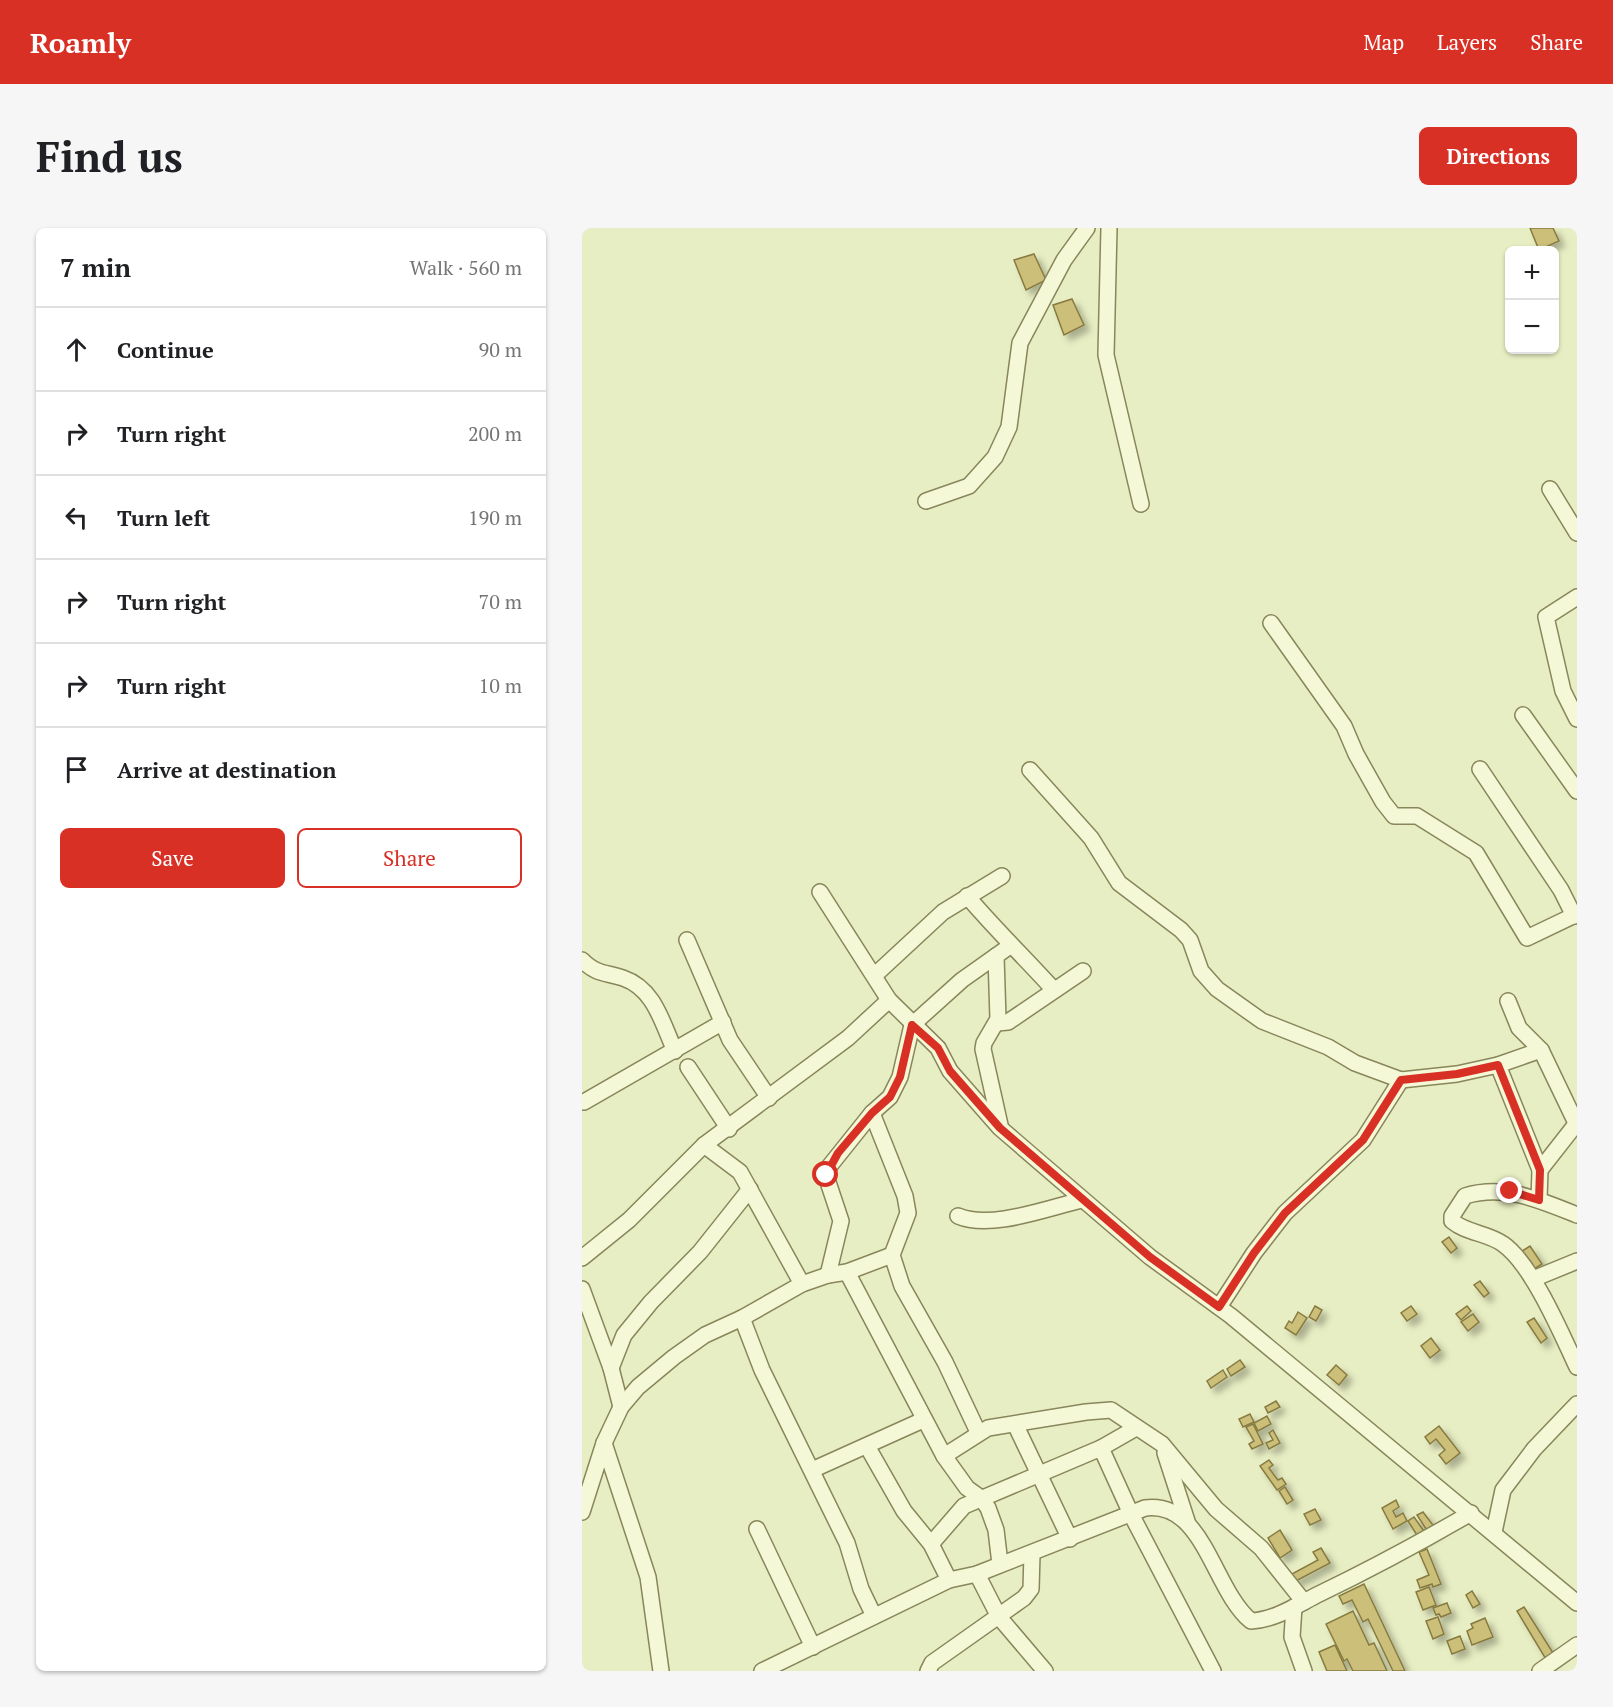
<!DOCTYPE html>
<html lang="en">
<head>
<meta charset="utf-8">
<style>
	body { margin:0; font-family:"PT Serif",serif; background:#f6f6f6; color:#202124 }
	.controls { position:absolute; right:18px; top:18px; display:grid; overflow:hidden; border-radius:9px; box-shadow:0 2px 4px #0004 }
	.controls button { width:54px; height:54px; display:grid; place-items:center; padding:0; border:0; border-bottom:2px solid #e0e0e0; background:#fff; color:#202124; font:30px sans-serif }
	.stop { position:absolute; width:18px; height:18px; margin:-14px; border:4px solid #d93025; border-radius:50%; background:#fff }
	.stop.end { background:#d93025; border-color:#fff; box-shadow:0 2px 6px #0008 }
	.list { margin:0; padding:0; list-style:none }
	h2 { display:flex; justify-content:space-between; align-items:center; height:78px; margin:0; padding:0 24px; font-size:26px }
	h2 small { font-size:20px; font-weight:400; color:#757577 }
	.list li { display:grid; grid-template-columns:39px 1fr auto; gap:18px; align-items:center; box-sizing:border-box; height:84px; padding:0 24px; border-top:2px solid #e0e0e0 }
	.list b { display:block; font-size:22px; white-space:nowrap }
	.list em { font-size:20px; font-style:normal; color:#757577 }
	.actions { display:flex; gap:12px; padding:18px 24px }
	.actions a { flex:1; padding:14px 0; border:2px solid #d93025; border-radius:9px; text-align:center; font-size:21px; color:#d93025 }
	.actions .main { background:#d93025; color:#fff }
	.icon { flex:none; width:33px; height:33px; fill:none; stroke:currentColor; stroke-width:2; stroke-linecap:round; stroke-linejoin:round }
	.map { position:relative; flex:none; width:995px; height:1443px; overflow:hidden; border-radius:9px }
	header { display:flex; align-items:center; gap:36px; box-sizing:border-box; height:84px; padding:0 30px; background:#d93025; color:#fff }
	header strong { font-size:28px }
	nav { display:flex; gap:33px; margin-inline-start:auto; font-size:21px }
	.intro { display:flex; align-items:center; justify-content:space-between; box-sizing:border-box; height:144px; padding:0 36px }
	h1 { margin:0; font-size:42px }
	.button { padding:15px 27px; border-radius:9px; background:#d93025; color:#fff; font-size:21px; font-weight:700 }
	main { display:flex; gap:36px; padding:0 36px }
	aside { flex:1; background:#fff; border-radius:9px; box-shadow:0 2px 4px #0004 }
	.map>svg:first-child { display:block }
	.building { fill:#cbbf79; stroke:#877a40; stroke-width:1.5; filter:url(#shadow) }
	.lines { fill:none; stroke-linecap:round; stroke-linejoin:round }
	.minor-casing { stroke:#88865a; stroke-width:18 }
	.minor { stroke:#f4f8d6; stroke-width:15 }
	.route { stroke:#d93025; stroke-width:8 }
</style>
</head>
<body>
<header>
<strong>Roamly</strong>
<nav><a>Map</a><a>Layers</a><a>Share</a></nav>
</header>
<div class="intro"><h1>Find us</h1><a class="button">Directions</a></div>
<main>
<aside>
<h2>7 min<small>Walk · 560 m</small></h2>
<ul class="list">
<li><svg class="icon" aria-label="ahead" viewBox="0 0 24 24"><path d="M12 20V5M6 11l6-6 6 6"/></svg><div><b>Continue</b></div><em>90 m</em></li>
<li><svg class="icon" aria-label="right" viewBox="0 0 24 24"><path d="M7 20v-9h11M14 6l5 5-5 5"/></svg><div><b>Turn right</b></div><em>200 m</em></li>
<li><svg class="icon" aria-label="left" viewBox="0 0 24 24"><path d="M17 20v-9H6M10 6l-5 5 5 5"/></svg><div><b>Turn left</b></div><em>190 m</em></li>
<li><svg class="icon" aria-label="right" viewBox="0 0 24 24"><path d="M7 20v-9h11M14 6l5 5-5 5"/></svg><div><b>Turn right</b></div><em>70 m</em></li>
<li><svg class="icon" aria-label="right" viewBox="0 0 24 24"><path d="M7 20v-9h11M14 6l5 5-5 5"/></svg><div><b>Turn right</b></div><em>10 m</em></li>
<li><svg class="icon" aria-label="arrive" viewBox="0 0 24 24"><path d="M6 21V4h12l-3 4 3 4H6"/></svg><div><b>Arrive at destination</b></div></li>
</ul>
<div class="actions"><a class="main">Save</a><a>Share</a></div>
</aside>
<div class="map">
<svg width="995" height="1443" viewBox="0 0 995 1443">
	<defs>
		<filter id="shadow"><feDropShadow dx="5.5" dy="5.5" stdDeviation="3" flood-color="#0004"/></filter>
	</defs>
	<rect width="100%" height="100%" fill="#e8eec3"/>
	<g class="building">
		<polygon points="948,0 971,0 977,13 957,22"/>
		<polygon points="452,26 464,52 444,62 432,32"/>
		<polygon points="490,71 502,97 482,107 471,77"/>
		<polygon points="867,1009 875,1020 869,1025 860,1014"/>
		<polygon points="948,1018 960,1036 949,1043 937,1025"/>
		<polygon points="898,1053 907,1065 902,1069 892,1057"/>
		<polygon points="733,1078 740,1082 734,1093 727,1089"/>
		<polygon points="829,1078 835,1086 825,1093 819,1085"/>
		<polygon points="885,1078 889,1083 879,1092 874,1086"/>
		<polygon points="716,1084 725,1090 714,1107 703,1100 707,1093 710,1095"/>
		<polygon points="891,1086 897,1094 886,1103 879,1094"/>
		<polygon points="952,1090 965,1110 959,1115 945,1094"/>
		<polygon points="849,1110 858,1122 848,1130 839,1118"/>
		<polygon points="658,1132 663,1139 649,1148 645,1141"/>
		<polygon points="754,1137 765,1147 757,1157 745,1147"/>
		<polygon points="641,1142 645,1149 629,1160 625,1153"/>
		<polygon points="694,1173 698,1179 686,1185 683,1179"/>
		<polygon points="668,1186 672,1194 661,1199 657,1191"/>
		<polygon points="685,1188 689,1196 676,1203 672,1195"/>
		<polygon points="671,1196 681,1216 670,1221 667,1216 672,1213 664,1199"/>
		<polygon points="857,1198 878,1225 864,1236 857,1227 863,1222 854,1211 848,1216 843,1209"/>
		<polygon points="691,1202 698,1215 687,1221 684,1215 691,1212 687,1205"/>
		<polygon points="687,1232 691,1237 687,1240 692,1247 696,1252 700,1250 704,1256 695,1262 678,1238"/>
		<polygon points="703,1259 711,1272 705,1276 697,1263"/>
		<polygon points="814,1272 817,1279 811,1283 814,1289 821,1285 825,1293 811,1301 800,1280"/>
		<polygon points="733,1281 739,1292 728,1297 722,1286"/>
		<polygon points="841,1284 854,1301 838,1312 826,1293 832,1289 844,1306 846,1304 835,1287"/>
		<polygon points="698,1302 710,1322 698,1330 686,1310"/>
		<polygon points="739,1320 748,1335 712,1354 708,1347 736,1332 731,1324"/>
		<polygon points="845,1321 859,1356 851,1359 850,1356 838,1360 835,1352 847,1347 837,1324"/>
		<polygon points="782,1356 823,1443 811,1443 786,1391 781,1394 770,1372 761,1376 757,1368"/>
		<polygon points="847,1359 854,1377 841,1382 834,1364"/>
		<polygon points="890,1363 898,1376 891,1380 884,1367"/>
		<polygon points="865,1375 869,1385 859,1389 857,1386 854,1387 851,1380"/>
		<polygon points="942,1379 973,1428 965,1433 935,1383"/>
		<polygon points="771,1383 787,1417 792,1415 805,1443 771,1443 765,1431 762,1433 744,1396"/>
		<polygon points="856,1389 862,1406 851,1411 844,1393"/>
		<polygon points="903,1390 911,1409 890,1417 885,1403 891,1400 889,1396"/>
		<polygon points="878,1408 883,1421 870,1426 865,1413"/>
		<polygon points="753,1417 765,1443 745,1443 737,1424"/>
	</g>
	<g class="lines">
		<g class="minor-casing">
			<g id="minor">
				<polyline points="527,0 524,127 559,276"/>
				<polyline points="968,261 995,305"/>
				<polyline points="344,273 387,258 413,229 427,199 438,115 482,32 505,0"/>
				<polyline points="995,369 964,389 981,463 995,491"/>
				<polyline points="689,395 762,498 774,526 801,574 812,588 835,588 894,625 945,710 995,686"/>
				<polyline points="941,487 995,563"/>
				<polyline points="898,541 979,662 992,688"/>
				<polyline points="448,542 509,610 537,655 599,702 608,712 619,743 635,761 680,793 746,819 773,835 819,852 875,846 916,837 959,822"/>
				<polyline points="238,664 307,772 356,820 368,843 418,900 568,1029 649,1088 995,1375"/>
				<path d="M385,668C413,701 443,730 472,762"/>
				<polyline points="105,712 148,812 187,870"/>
				<polyline points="414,728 416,791 402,815 401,821 418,897"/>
				<path d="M0,732C15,747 23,744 41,750C73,761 80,795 93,823"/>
				<polyline points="293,747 361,684 420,648"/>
				<polyline points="926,773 937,800 959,822 995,897"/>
				<polyline points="415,795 426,794 501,743"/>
				<polyline points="916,837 958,942 957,972"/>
				<polyline points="106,839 147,901"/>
				<polyline points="2,874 141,794"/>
				<polyline points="290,885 323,968 326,985 310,1027 320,1058 363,1134 396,1204"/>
				<polyline points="122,917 158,944 220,1056"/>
				<polyline points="958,942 994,896"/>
				<path d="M995,987C958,972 923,956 883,968L870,988V993C884,1005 906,1005 921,1016C950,1036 980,1107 995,1139"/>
				<path d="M376,988C409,1002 465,980 500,972"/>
				<polyline points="0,1030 47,992 122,917 266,810 307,772"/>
				<polyline points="265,1044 362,1228 385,1260 399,1270 406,1280 414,1302 418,1336"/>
				<polyline points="246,1047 259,993 246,954 246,940 290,885 308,869 318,849 330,797 380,752 428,718"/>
				<polyline points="951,1051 995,1033"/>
				<polyline points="0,1061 29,1140 39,1179"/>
				<polyline points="637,1079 672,1025 703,985 781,912 819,852"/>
				<polyline points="160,1090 180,1142 265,1315 279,1361 292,1388"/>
				<polyline points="29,1140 42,1107 69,1074 118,1024 168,961"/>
				<polyline points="433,1196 488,1311"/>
				<polyline points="22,1215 66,1349 79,1443"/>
				<polyline points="285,1218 322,1283 349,1316 367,1352"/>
				<polyline points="519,1220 550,1288 631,1443"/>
				<polyline points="583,1225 605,1293"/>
				<polyline points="362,1228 406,1200 504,1184 529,1182 580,1216 634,1281 679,1320 722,1374"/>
				<polyline points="230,1242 341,1192"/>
				<polyline points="0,1284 22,1215 39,1179 56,1159 92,1129 123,1107 160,1090 220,1056 246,1047 265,1044 310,1027"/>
				<polyline points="175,1301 231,1419"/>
				<polyline points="912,1304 921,1262 952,1221 995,1176"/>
				<polyline points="349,1316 382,1278 519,1220 554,1200"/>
				<polyline points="395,1346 417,1389 463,1443"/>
				<polyline points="712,1379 710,1409 722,1443"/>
				<path d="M180,1443L367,1352L395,1346L563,1280C622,1272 631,1362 669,1393C693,1392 715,1377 737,1366C789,1341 839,1314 889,1285"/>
				<polyline points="346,1443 350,1435 442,1370 449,1361 450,1326"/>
				<polyline points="958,1443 995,1417"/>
			</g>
		</g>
		<use href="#minor" class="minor"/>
	</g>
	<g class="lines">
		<polyline class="route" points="244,947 256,925 290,885 308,869 318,849 330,797 356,820 368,843 418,900 568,1029 637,1079 672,1025 703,985 781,912 819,852 875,846 916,837 958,942 957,972 928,963"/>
	</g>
</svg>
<div class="controls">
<button>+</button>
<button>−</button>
</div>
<div class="stop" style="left:244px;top:947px"></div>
<div class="stop end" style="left:928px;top:963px"></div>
</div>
</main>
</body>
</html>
